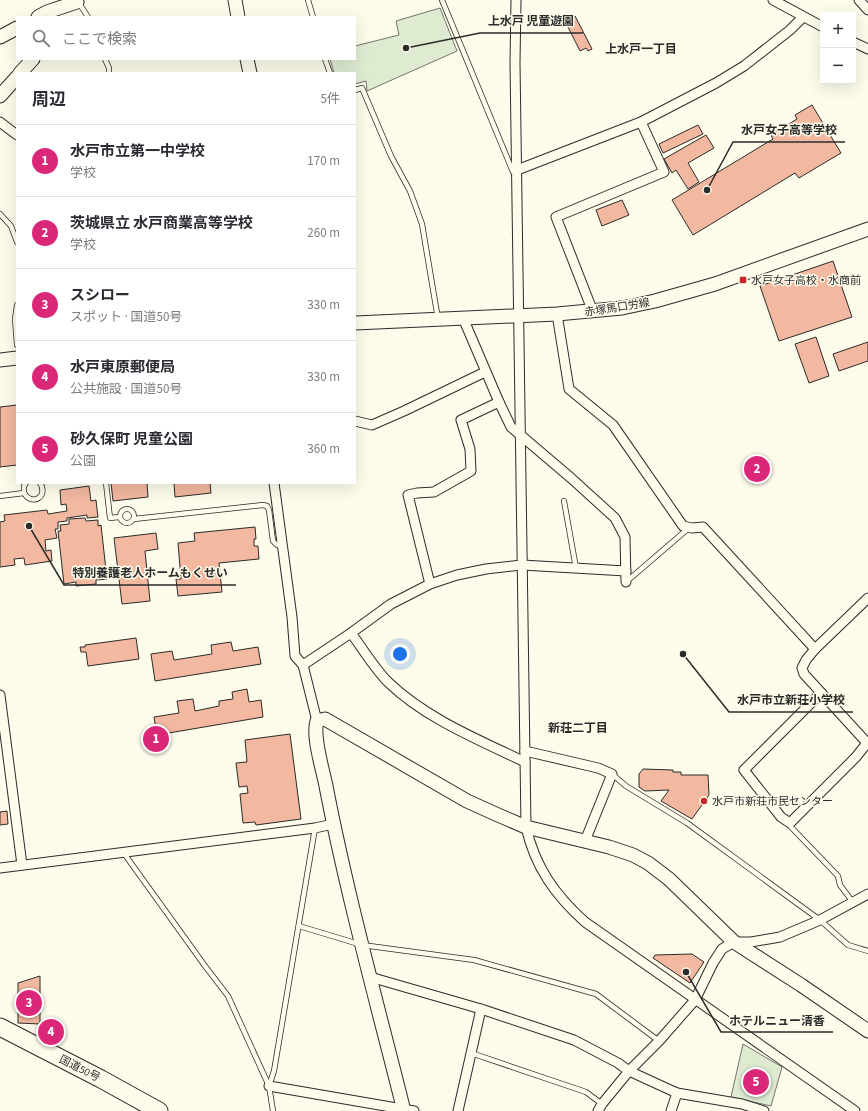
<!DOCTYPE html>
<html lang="ja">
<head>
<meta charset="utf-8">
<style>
	body { margin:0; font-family:"Source Sans 3","Noto Sans JP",sans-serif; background:#f7f7f7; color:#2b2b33 }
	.controls { position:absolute; right:12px; top:12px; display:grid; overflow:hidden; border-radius:0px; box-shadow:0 4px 16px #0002 }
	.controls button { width:36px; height:36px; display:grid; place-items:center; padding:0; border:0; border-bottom:1px solid #e1e1e2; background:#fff; color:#2b2b33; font:20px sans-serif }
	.you { position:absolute; left:400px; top:654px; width:14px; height:14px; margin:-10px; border:3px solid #fff; border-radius:50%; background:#1a73e8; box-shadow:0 0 0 6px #1a73e833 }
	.badge { display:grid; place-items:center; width:26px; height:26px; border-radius:50%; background:#db2777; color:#fff; font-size:13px; font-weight:700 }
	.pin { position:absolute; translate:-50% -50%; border:2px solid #fff; box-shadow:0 1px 4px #0006 }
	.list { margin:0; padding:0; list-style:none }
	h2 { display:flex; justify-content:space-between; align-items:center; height:52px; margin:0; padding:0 16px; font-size:17px }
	h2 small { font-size:13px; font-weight:400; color:#7c7c81 }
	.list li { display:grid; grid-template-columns:26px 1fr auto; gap:12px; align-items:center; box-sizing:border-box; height:72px; padding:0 16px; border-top:1px solid #e1e1e2 }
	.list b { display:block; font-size:15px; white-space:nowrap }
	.list p { margin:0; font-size:13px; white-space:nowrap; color:#7c7c81 }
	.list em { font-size:13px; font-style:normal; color:#7c7c81 }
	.icon { flex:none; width:22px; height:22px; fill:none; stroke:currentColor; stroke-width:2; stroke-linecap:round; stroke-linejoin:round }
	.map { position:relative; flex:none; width:868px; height:1111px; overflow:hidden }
	.search { position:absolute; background:#fff; box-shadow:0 4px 16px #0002; left:16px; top:16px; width:340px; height:44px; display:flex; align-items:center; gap:10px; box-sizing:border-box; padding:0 14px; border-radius:0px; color:#7c7c81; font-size:15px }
	.panel { position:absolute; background:#fff; box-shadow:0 4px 16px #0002; left:16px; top:72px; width:340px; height:412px; border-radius:0px }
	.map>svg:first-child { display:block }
	.park { fill:#deebd1; stroke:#74746e }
	.building { fill:#f2b8a0; stroke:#2b2b2b }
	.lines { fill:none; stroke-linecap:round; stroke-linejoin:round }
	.lane-casing { stroke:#2b2b2b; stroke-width:6 }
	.street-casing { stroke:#2b2b2b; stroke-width:11 }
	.secondary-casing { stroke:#2b2b2b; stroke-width:15 }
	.highway-casing { stroke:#2b2b2b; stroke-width:19 }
	.lane { stroke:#fdfbea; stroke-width:4.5 }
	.street { stroke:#fdfbea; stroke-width:9 }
	.secondary { stroke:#fdfbea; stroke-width:13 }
	.highway { stroke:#fdfbea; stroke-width:17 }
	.poi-dot { fill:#c62828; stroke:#fdfbea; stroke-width:1.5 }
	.labels { text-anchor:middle; stroke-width:3; stroke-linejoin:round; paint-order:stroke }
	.poi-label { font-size:11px; fill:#2b2b2b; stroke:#fdfbea; text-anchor:start }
	.street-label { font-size:11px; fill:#2b2b2b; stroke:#fdfbea }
	.neighbourhood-label { font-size:12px; font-weight:bold; fill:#2b2b2b; stroke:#fdfbea }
	.leader { fill:none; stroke:#2b2b2b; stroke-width:1.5 }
	.callout-dot { fill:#2b2b2b; stroke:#fdfbea; stroke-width:1.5 }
	.callout-label { font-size:12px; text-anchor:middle; font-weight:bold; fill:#2b2b2b; stroke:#fdfbea; stroke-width:3; stroke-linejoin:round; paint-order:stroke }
</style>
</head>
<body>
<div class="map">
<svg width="868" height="1111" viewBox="0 0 868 1111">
	<rect width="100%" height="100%" fill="#fdfbea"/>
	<g class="park">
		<polygon points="440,8 457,51 367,91 366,81 355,84 355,73 334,73 330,59 355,59 355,46 399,35 396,21"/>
		<polygon points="743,1044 782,1067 771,1106 731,1097"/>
	</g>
	<g class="building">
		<polygon points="575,16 592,49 588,51 586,48 580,51 565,21"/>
		<polygon points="812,105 841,153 799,178 795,173 693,235 672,200 773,139 771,135 797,119 795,115"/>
		<polygon points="698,125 703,134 663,153 659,144"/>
		<polygon points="706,135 714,148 688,163 699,182 688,189 676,170 672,173 664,159"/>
		<polygon points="622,200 629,215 602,226 596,210"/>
		<polygon points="833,261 852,317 779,341 760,286"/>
		<polygon points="816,337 829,376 809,383 795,344"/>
		<polygon points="868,342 868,361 839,371 833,354"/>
		<polygon points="17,405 17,465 0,467 0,407"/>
		<polygon points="111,483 147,483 148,497 113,501"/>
		<polygon points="174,483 210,483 211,493 175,497"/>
		<polygon points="89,486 91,501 96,500 98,517 87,518 87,515 67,518 67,521 58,522 58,529 55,529 57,538 45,540 46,551 51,550 52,561 25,565 24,558 14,559 15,565 0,567 0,522 5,521 4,515 47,510 48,514 67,511 66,504 61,505 60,490"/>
		<polygon points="85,518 86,521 98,520 98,526 101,525 107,579 96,580 96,584 76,586 76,582 64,584 58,531 61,531 60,525 69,524 69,519"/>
		<polygon points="255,527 256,539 254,539 254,546 258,546 259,559 219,563 222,592 178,596 176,579 181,579 178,543 195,541 194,533"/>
		<polygon points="156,533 158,549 145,551 150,601 122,604 114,538"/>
		<polygon points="136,638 139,659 88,666 86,652 81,652 80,647 85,647 85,645"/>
		<polygon points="231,642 233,651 258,647 261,664 155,681 151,654 172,651 174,660 212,654 211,645"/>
		<polygon points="247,689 249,702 261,700 263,717 157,735 154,717 179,713 177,701 193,699 195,711 219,706 219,701 233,699 232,692"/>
		<polygon points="290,734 301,819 256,825 255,822 243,823 240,794 248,793 247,786 239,787 236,763 247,762 245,740"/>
		<polygon points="643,769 673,770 673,772 681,772 681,775 708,775 709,795 692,819 661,801 669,790 645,791 639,787 639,774"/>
		<polygon points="7,811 8,824 0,825 0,812"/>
		<polygon points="692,954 704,962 690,983 653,958 655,955"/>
		<polygon points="40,976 40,1024 18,1023 18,983"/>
		<rect x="46" y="1026" width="11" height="12"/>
	</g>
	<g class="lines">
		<g class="lane-casing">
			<g id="lane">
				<polyline points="308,0 313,17"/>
				<polyline points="442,0 513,172 515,171"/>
				<polyline points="79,3 88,17"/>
				<polyline points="105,59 109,68 109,73"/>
				<polyline points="325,59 330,73"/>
				<polyline points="355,90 362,88 391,156 410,191 422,224 438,319"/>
				<polyline points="0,214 11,226 17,242"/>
				<polyline points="17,305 15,319 17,345"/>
				<path d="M26,483L24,486V493C32,507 49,496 40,483"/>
				<polyline points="106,483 110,518 119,517"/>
				<polyline points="0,496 24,493"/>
				<polyline points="564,501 576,568"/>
				<circle cx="127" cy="516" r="7"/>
				<polyline points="134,519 263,505 267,506 269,510 273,541 277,545 282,545"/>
				<polyline points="626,582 690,527"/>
				<polyline points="612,774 626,786 687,823 820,920 848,945 868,951"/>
				<polyline points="790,823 791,827 838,876 840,885 852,901"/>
				<polyline points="123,852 205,966 228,996 269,1086"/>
				<polyline points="299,926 362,945 474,960 596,994 659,1041"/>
				<polyline points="471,1053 586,1092 602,1104"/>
				<polyline points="273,1111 269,1086 274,1071 315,828"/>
			</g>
		</g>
		<g class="street-casing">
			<g id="street">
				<path d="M516,0L515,63L526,827C535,867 555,895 585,922L855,1111"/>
				<polyline points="773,0 823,27"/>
				<polyline points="859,0 868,10"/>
				<polyline points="853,42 868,49"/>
				<polyline points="0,122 17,135"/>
				<polyline points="517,170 641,122 716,83 744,66 790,30 803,17"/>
				<polyline points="593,312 556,217 664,172 641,122"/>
				<polyline points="557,314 569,389 613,425 683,526 692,528 703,527 815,649"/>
				<polyline points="463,318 499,402 511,427 571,478 615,518 625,537 626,582"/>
				<polyline points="355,421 372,425 404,411 485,372"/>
				<polyline points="274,483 292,617 295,656 303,665 317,721"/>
				<polyline points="430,584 408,495 417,493 434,492 471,471 470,449 461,420 499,402"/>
				<polyline points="868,598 815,649 806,660 802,668 804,674 868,744"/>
				<path d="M351,633C363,649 374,668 388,682C425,718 479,740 525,762"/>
				<polyline points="303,665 351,633 391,604 430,584 457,575 486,569 522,565 626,571"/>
				<polyline points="821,693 744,770 781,817 790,823 856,757 867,743"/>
				<polyline points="0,695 22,865"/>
				<polyline points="525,751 598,768 612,774 585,841"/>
				<polyline points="0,868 315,828 333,824"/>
				<polyline points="370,977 481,1009 574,1040 618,1063 629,1071 677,1093 742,1104 764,1111"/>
				<polyline points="269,1086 414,1111"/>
				<polyline points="458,1111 481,1009"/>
				<polyline points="598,1111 602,1104 629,1071 659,1041 695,1000 713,963 722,949 734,942 751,942 780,937 820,920 868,894"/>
				<polyline points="671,1111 677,1093"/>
			</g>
		</g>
		<g class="secondary-casing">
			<g id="secondary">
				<polyline points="235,0 238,17"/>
				<polyline points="38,17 47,12 77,2"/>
				<polyline points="0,37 17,28"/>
				<polyline points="247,59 250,73"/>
				<polyline points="20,73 33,59"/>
				<polyline points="0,96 17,77"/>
				<polyline points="355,323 557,314 622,308 655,301 715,284 868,229"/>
				<polyline points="0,360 17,358"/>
				<path d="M404,1111C377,1003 347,895 326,786C323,770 312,736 317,721L325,719L467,801L498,815L526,827L609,847L633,855L648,863L669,879L734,942L801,985L868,1031"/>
			</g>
		</g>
		<g class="highway-casing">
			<polyline id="highway" points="0,1027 101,1079 159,1111"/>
		</g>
		<use href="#lane" class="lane"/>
		<use href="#street" class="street"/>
		<use href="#secondary" class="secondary"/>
		<use href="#highway" class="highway"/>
	</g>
	<g class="poi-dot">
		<rect x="739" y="276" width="8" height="8" rx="2"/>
		<circle cx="704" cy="801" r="4"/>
	</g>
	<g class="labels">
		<g class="poi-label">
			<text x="751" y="284">水戸女子高校・水商前</text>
			<text x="712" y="805">水戸市新荘市民センター</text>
		</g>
		<g class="street-label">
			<text transform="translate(617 307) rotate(-9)" y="4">赤塚馬口労線</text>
			<text transform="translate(80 1068) rotate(27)" y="4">国道50号</text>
		</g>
		<g class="neighbourhood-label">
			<text x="641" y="53">上水戸一丁目</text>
			<text x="578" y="732">新荘二丁目</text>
		</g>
	</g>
	<path class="leader" d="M406 48L480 33H583M707 190L733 142H845M29 526L64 585H236M683 654L729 712H853M686 972L721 1032H833"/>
	<g class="callout-dot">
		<circle cx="406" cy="48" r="4"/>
		<circle cx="707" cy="190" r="4"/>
		<circle cx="29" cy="526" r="4"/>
		<circle cx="683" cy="654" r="4"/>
		<circle cx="686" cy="972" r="4"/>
	</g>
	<g class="callout-label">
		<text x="531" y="25">上水戸 児童遊園</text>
		<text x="789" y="134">水戸女子高等学校</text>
		<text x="150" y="577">特別養護老人ホームもくせい</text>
		<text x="791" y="704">水戸市立新荘小学校</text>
		<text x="777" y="1025">ホテルニュー清香</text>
	</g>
</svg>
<div class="controls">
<button>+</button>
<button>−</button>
</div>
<div class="you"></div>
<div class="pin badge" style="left:156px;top:739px">1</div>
<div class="pin badge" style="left:757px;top:469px">2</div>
<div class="pin badge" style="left:29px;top:1003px">3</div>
<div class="pin badge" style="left:51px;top:1032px">4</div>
<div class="pin badge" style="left:756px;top:1082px">5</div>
<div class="search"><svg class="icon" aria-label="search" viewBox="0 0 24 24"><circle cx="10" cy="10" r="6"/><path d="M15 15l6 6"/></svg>ここで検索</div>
<section class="panel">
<h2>周辺<small>5件</small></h2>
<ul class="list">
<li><span class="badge">1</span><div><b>水戸市立第一中学校</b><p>学校</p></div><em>170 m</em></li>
<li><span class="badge">2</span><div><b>茨城県立 水戸商業高等学校</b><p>学校</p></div><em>260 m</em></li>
<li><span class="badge">3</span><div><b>スシロー</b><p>スポット · 国道50号</p></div><em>330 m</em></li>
<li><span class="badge">4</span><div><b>水戸東原郵便局</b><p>公共施設 · 国道50号</p></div><em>330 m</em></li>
<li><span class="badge">5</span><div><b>砂久保町 児童公園</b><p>公園</p></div><em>360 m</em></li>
</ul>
</section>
</div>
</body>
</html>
